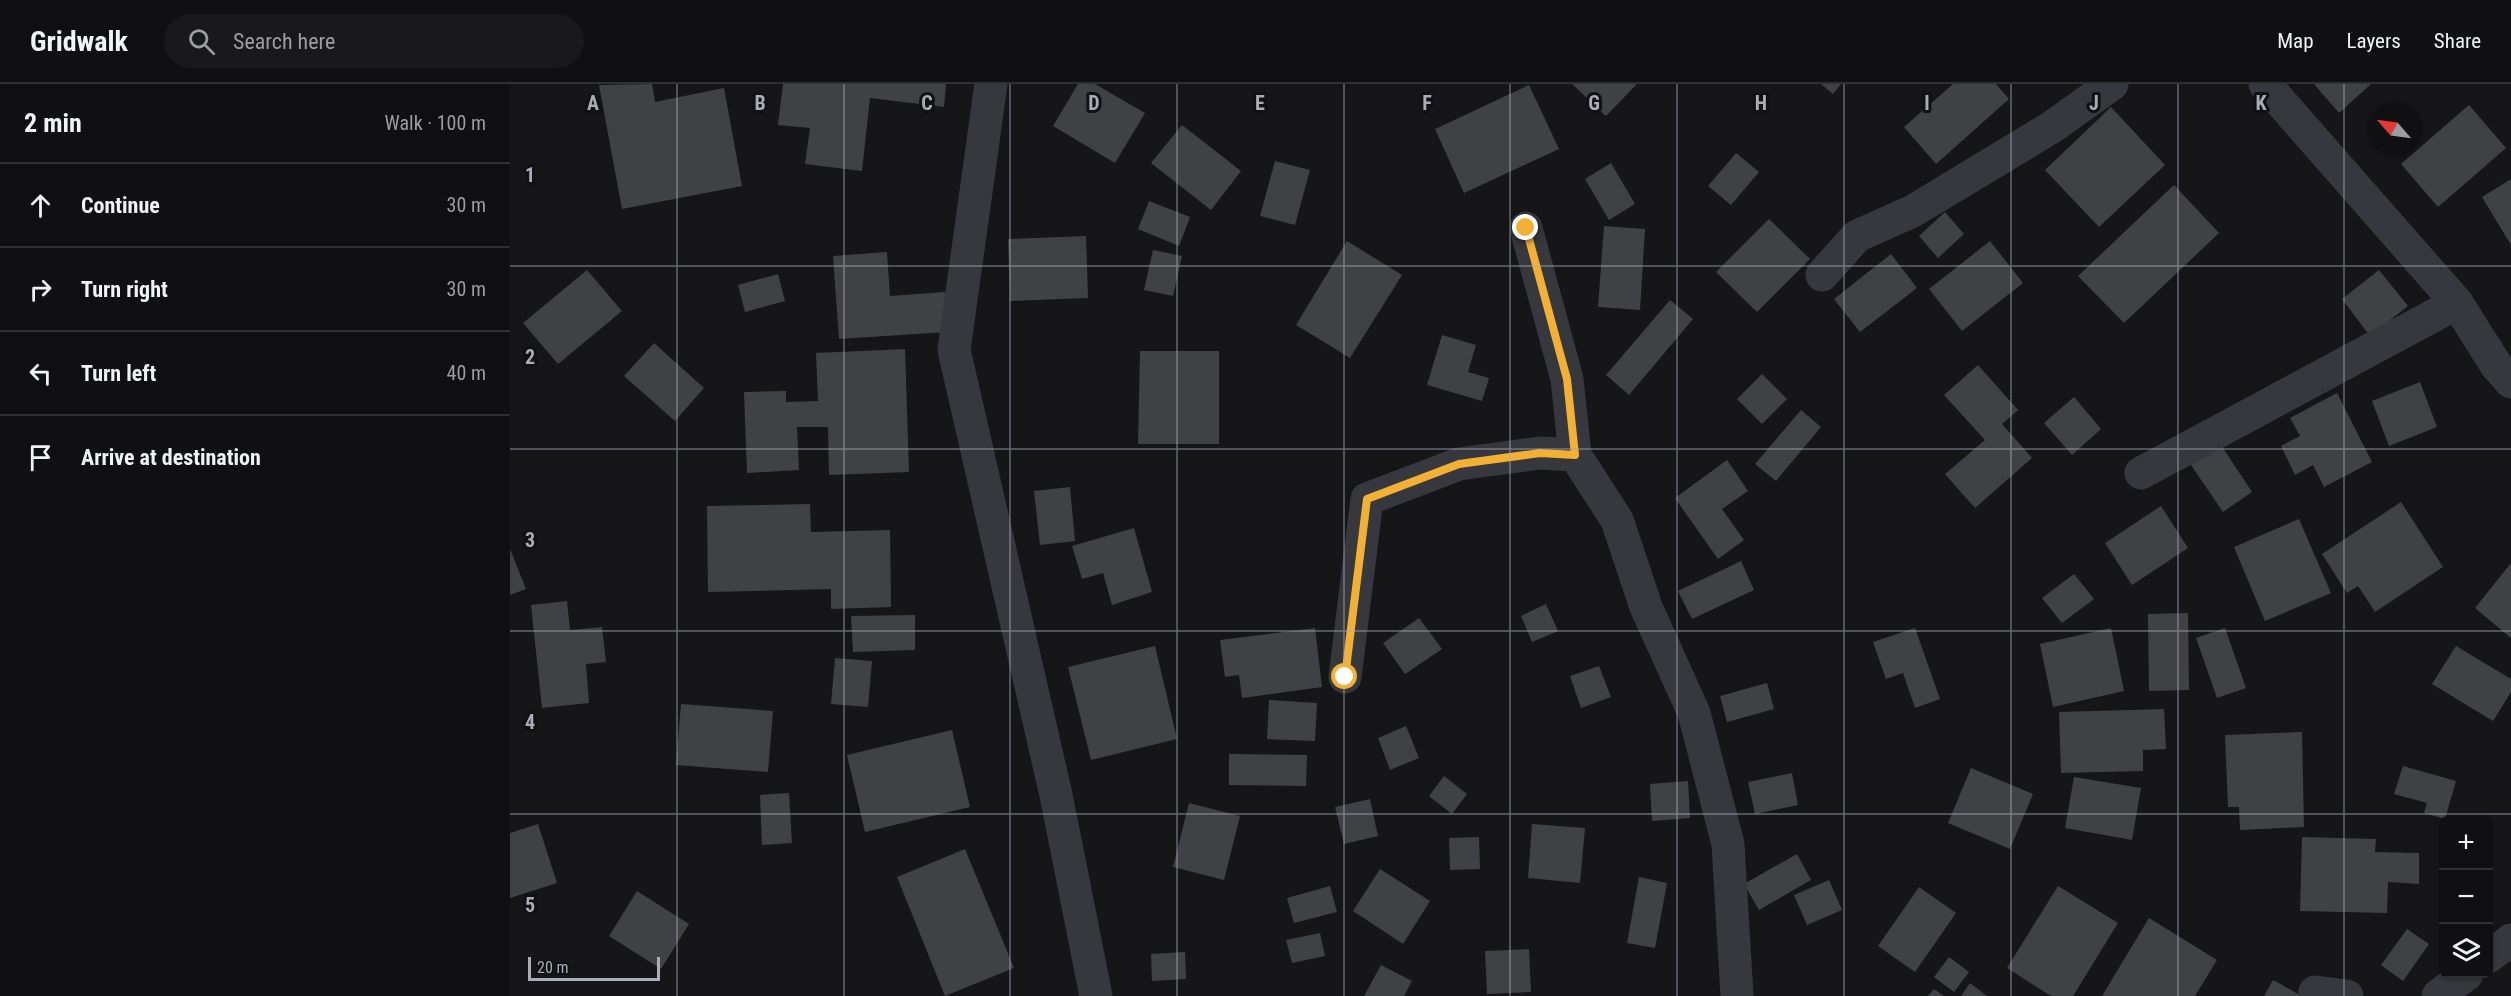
<!DOCTYPE html>
<html lang="en">
<head>
<meta charset="utf-8">
<style>
	body { margin:0; font-family:"Roboto Condensed",sans-serif; background:#19191b; color:#f1f3f6 }
	.controls { position:absolute; right:18px; bottom:18px; display:grid; overflow:hidden; border-radius:9px; box-shadow:0 2px 4px #0004 }
	.controls button { width:54px; height:54px; display:grid; place-items:center; padding:0; border:0; border-bottom:2px solid #303032; background:#101012; color:#f1f3f6; font:30px sans-serif }
	.compass { position:absolute; left:1857px; top:18px; width:54px; height:54px; border-radius:50%; background:#101012; box-shadow:0 2px 4px #0004; rotate:298deg }
	.scale { position:absolute; left:18px; bottom:15px; width:132px; box-sizing:border-box; padding-left:6px; border:3px solid #a8adb8; border-top:0; font-size:16px; line-height:21px; white-space:nowrap; color:#a8adb8; -webkit-text-stroke:4px #111113; paint-order:stroke }
	.stop { position:absolute; width:18px; height:18px; margin:-14px; border:4px solid #f2b134; border-radius:50%; background:#fff }
	.stop.end { background:#f2b134; border-color:#fff; box-shadow:0 2px 6px #0008 }
	.list { margin:0; padding:0; list-style:none }
	h2 { display:flex; justify-content:space-between; align-items:center; height:78px; margin:0; padding:0 24px; font-size:26px }
	h2 small { font-size:20px; font-weight:400; color:#9c9d9f }
	.list li { display:grid; grid-template-columns:39px 1fr auto; gap:18px; align-items:center; box-sizing:border-box; height:84px; padding:0 24px; border-top:2px solid #303032 }
	.list b { display:block; font-size:22px; white-space:nowrap }
	.list em { font-size:20px; font-style:normal; color:#9c9d9f }
	.icon { flex:none; width:33px; height:33px; fill:none; stroke:currentColor; stroke-width:2; stroke-linecap:round; stroke-linejoin:round }
	.map { position:relative; flex:none; width:2001px; height:912px; overflow:hidden }
	header { display:flex; align-items:center; gap:36px; box-sizing:border-box; height:84px; padding:0 30px; background:#101012; border-bottom:2px solid #303032 }
	header strong { font-size:28px }
	nav { display:flex; gap:33px; margin-inline-start:auto; font-size:21px }
	.search { width:420px; height:54px; background:#19191b; display:flex; align-items:center; gap:15px; box-sizing:border-box; padding:0 21px; border-radius:33px; color:#9c9d9f; font-size:22px }
	main { display:flex }
	aside { flex:1; background:#101012 }
	.map>svg:first-child { display:block }
	.building { fill:#404145 }
	.lines { fill:none; stroke-linecap:round; stroke-linejoin:round }
	.minor { stroke:#37383d; stroke-width:33 }
	.route { stroke:#f2b134; stroke-width:8 }
	.grid { fill:none; stroke:#a8adb8; stroke-width:1.5; stroke-opacity:0.55 }
	.grid-label { font-size:20px; text-anchor:middle; font-weight:bold; fill:#a8adb8; stroke:#111113; stroke-width:6; stroke-linejoin:round; paint-order:stroke }
</style>
</head>
<body>
<header>
<strong>Gridwalk</strong>
<div class="search"><svg class="icon" aria-label="search" viewBox="0 0 24 24"><circle cx="10" cy="10" r="6"/><path d="M15 15l6 6"/></svg>Search here</div>
<nav><a>Map</a><a>Layers</a><a>Share</a></nav>
</header>
<main>
<aside>
<h2>2 min<small>Walk · 100 m</small></h2>
<ul class="list">
<li><svg class="icon" aria-label="ahead" viewBox="0 0 24 24"><path d="M12 20V5M6 11l6-6 6 6"/></svg><div><b>Continue</b></div><em>30 m</em></li>
<li><svg class="icon" aria-label="right" viewBox="0 0 24 24"><path d="M7 20v-9h11M14 6l5 5-5 5"/></svg><div><b>Turn right</b></div><em>30 m</em></li>
<li><svg class="icon" aria-label="left" viewBox="0 0 24 24"><path d="M17 20v-9H6M10 6l-5 5 5 5"/></svg><div><b>Turn left</b></div><em>40 m</em></li>
<li><svg class="icon" aria-label="arrive" viewBox="0 0 24 24"><path d="M6 21V4h12l-3 4 3 4H6"/></svg><div><b>Arrive at destination</b></div></li>
</ul>
</aside>
<div class="map">
<svg width="2001" height="912" viewBox="0 0 2001 912">
	<rect width="100%" height="100%" fill="#161618"/>
	<g class="building">
		<polygon points="142,0 145,18 214,4 232,102 112,125 89,1"/>
		<polygon points="273,0 436,0 434,23 360,14 352,87 295,80 300,44 268,41"/>
		<polygon points="568,0 585,0 635,29 605,79 543,42"/>
		<polygon points="1062,0 1127,0 1096,32"/>
		<polygon points="1311,0 1331,0 1323,10"/>
		<polygon points="1443,0 1486,0 1499,15 1426,80 1394,43"/>
		<polygon points="1804,0 1861,0 1829,29"/>
		<polygon points="1019,1 1049,65 954,109 925,45"/>
		<polygon points="1959,21 1996,64 1928,123 1891,80"/>
		<polygon points="1601,23 1655,81 1589,143 1535,86"/>
		<polygon points="672,41 731,87 701,126 641,79"/>
		<polygon points="1226,69 1249,88 1221,121 1198,102"/>
		<polygon points="765,77 800,86 785,141 750,132"/>
		<polygon points="1101,79 1125,120 1099,136 1075,95"/>
		<polygon points="2001,95 2001,161 1972,113"/>
		<polygon points="1664,101 1709,149 1614,239 1568,192"/>
		<polygon points="639,117 680,133 669,162 628,145"/>
		<polygon points="1435,128 1454,150 1428,174 1409,152"/>
		<polygon points="1259,135 1300,175 1247,228 1206,188"/>
		<polygon points="1094,142 1135,145 1130,226 1088,223"/>
		<polygon points="576,152 578,214 500,217 498,155"/>
		<polygon points="837,157 892,191 840,274 786,241"/>
		<polygon points="1480,157 1513,199 1452,247 1419,205"/>
		<polygon points="643,166 672,172 663,212 634,206"/>
		<polygon points="377,168 380,212 435,208 437,248 329,255 323,172"/>
		<polygon points="1381,170 1407,204 1350,248 1324,215"/>
		<polygon points="77,186 112,227 48,280 13,239"/>
		<polygon points="1869,186 1898,222 1860,252 1832,215"/>
		<polygon points="268,190 275,217 235,228 228,201"/>
		<polygon points="1160,216 1183,235 1119,311 1096,291"/>
		<polygon points="932,251 966,261 958,288 979,294 972,317 917,301"/>
		<polygon points="144,259 194,304 165,337 114,292"/>
		<polygon points="395,265 399,388 319,391 318,343 287,343 289,386 237,389 234,308 276,307 276,318 308,317 306,269"/>
		<polygon points="630,267 709,267 709,360 628,360"/>
		<polygon points="1468,281 1508,326 1492,340 1522,374 1465,424 1435,390 1475,356 1434,311"/>
		<polygon points="1252,290 1277,315 1252,340 1227,315"/>
		<polygon points="1910,298 1927,343 1879,362 1862,317"/>
		<polygon points="1827,309 1862,378 1814,403 1803,381 1785,391 1771,362 1790,352 1780,334"/>
		<polygon points="1564,313 1591,345 1562,371 1534,339"/>
		<polygon points="1291,326 1311,343 1266,397 1245,380"/>
		<polygon points="1711,361 1742,408 1713,428 1681,381"/>
		<polygon points="1217,376 1238,407 1212,425 1234,456 1208,475 1165,414"/>
		<polygon points="560,403 565,457 530,461 524,407"/>
		<polygon points="1891,418 1933,483 1865,528 1848,502 1837,509 1812,470"/>
		<polygon points="300,420 301,448 380,446 381,523 321,525 321,505 198,508 197,422"/>
		<polygon points="1651,422 1678,464 1622,501 1595,459"/>
		<polygon points="1789,435 1821,509 1755,537 1724,463"/>
		<polygon points="624,444 642,508 602,521 593,489 572,495 562,462"/>
		<polygon points="0,465 16,505 0,511"/>
		<polygon points="1231,477 1244,506 1182,535 1168,507"/>
		<polygon points="2001,479 2001,554 1965,524"/>
		<polygon points="1564,490 1584,515 1552,539 1532,514"/>
		<polygon points="57,517 60,546 92,543 96,578 76,580 79,619 32,624 21,521"/>
		<polygon points="1036,520 1048,547 1022,558 1011,532"/>
		<polygon points="1678,529 1679,606 1639,607 1638,530"/>
		<polygon points="405,531 405,566 343,568 341,532"/>
		<polygon points="909,534 932,565 895,590 873,559"/>
		<polygon points="805,544 812,603 732,614 729,591 715,593 710,556"/>
		<polygon points="1405,544 1430,615 1405,624 1393,589 1376,595 1363,558"/>
		<polygon points="1601,544 1614,607 1543,623 1530,560"/>
		<polygon points="1715,544 1736,604 1707,614 1686,554"/>
		<polygon points="645,562 667,655 581,676 558,583"/>
		<polygon points="1946,562 2001,595 2001,608 1983,637 1922,600"/>
		<polygon points="325,574 362,577 358,623 321,620"/>
		<polygon points="1089,582 1101,613 1071,624 1060,592"/>
		<polygon points="1257,599 1264,625 1217,638 1210,612"/>
		<polygon points="759,616 807,619 805,657 757,655"/>
		<polygon points="171,620 263,627 258,688 166,681"/>
		<polygon points="1654,625 1656,665 1633,666 1633,687 1551,689 1549,628"/>
		<polygon points="896,642 909,674 880,686 868,654"/>
		<polygon points="442,646 460,723 355,748 337,671"/>
		<polygon points="1792,648 1794,743 1730,746 1729,723 1718,723 1715,651"/>
		<polygon points="719,670 797,671 796,702 719,701"/>
		<polygon points="1893,682 1946,697 1935,735 1914,729 1917,719 1884,710"/>
		<polygon points="1461,684 1523,710 1500,765 1438,739"/>
		<polygon points="1282,689 1288,721 1245,730 1238,698"/>
		<polygon points="934,692 957,710 942,730 919,712"/>
		<polygon points="1564,693 1631,704 1622,756 1555,744"/>
		<polygon points="1178,697 1180,734 1142,737 1140,700"/>
		<polygon points="279,709 282,759 252,761 250,711"/>
		<polygon points="860,715 868,752 834,760 825,723"/>
		<polygon points="679,719 730,732 714,796 663,783"/>
		<polygon points="28,740 47,799 0,814 0,749"/>
		<polygon points="1022,740 1075,744 1070,799 1018,794"/>
		<polygon points="969,753 970,785 940,786 939,754"/>
		<polygon points="1792,753 1866,755 1865,768 1909,769 1909,800 1878,798 1877,829 1790,827"/>
		<polygon points="455,765 504,884 435,912 387,793"/>
		<polygon points="1287,770 1301,796 1249,826 1234,800"/>
		<polygon points="870,785 920,817 893,860 843,827"/>
		<polygon points="1129,793 1157,799 1145,864 1117,859"/>
		<polygon points="1319,796 1332,826 1297,841 1284,811"/>
		<polygon points="820,802 827,828 784,839 777,814"/>
		<polygon points="1548,802 1608,839 1563,912 1541,912 1497,884"/>
		<polygon points="1409,803 1446,829 1405,888 1368,862"/>
		<polygon points="127,807 179,840 151,885 99,852"/>
		<polygon points="1639,834 1707,876 1685,912 1592,912"/>
		<polygon points="1897,845 1919,860 1893,897 1871,881"/>
		<polygon points="810,849 815,872 782,879 776,856"/>
		<polygon points="1019,865 1021,908 977,910 975,867"/>
		<polygon points="675,868 676,895 642,897 641,870"/>
		<polygon points="1439,873 1459,888 1444,908 1424,893"/>
		<polygon points="871,881 902,897 894,912 854,912"/>
		<polygon points="1763,896 1792,912 1754,912"/>
		<polygon points="1460,899 1477,912 1451,912"/>
		<polygon points="1424,905 1434,912 1418,912"/>
	</g>
	<g class="lines">
		<g class="minor">
			<polyline points="481,0 444,266 546,711 586,912"/>
			<polyline points="1755,0 1947,219 1986,281 2001,298"/>
			<polyline points="1016,144 1057,295 1065,371"/>
			<polyline points="1312,191 1347,152 1403,127 1542,43 1602,0"/>
			<polyline points="1631,389 1947,219"/>
			<polyline points="835,593 857,415 949,380 1030,369 1065,371 1107,436 1136,523 1184,629 1218,760 1227,912"/>
			<polyline points="1978,873 2001,856"/>
			<polyline points="1805,908 1837,912"/>
			<polyline points="1928,912 1957,890"/>
		</g>
	</g>
	<g class="lines">
		<polyline class="route" points="835,593 857,415 949,380 1030,369 1065,371 1057,295 1016,144"/>
	</g>
	<path class="grid" d="M167,0V912M334,0V912M500,0V912M667,0V912M834,0V912M1000,0V912M1167,0V912M1334,0V912M1501,0V912M1668,0V912M1834,0V912M0,182H2001M0,365H2001M0,547H2001M0,730H2001"/>
	<g class="grid-label">
		<text x="83" y="26">A</text>
		<text x="250" y="26">B</text>
		<text x="417" y="26">C</text>
		<text x="584" y="26">D</text>
		<text x="750" y="26">E</text>
		<text x="917" y="26">F</text>
		<text x="1084" y="26">G</text>
		<text x="1251" y="26">H</text>
		<text x="1417" y="26">I</text>
		<text x="1584" y="26">J</text>
		<text x="1751" y="26">K</text>
		<text x="20" y="98">1</text>
		<text x="20" y="280">2</text>
		<text x="20" y="463">3</text>
		<text x="20" y="645">4</text>
		<text x="20" y="828">5</text>
	</g>
</svg>
<div class="controls">
<button>+</button>
<button>−</button>
<button><svg class="icon" aria-label="layers" viewBox="0 0 24 24"><path d="M12 4l9 5-9 5-9-5zM3 14l9 5 9-5"/></svg></button>
</div>
<svg class="compass" viewBox="-18 -18 36 36"><path d="M0-13l5 13h-10z" fill="#e53935"/><path d="M0 13l5-13h-10z" fill="#9c9d9f"/></svg>
<div class="scale">20 m</div>
<div class="stop" style="left:835px;top:593px"></div>
<div class="stop end" style="left:1016px;top:144px"></div>
</div>
</main>
</body>
</html>
